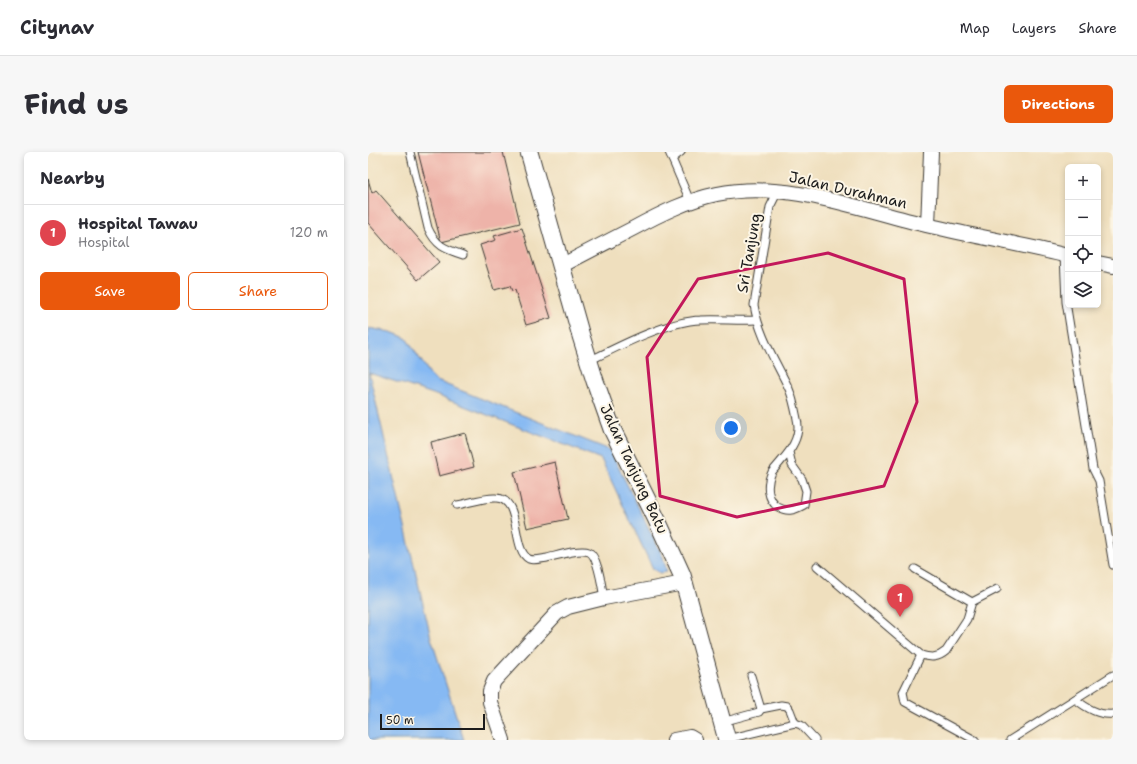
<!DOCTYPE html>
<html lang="en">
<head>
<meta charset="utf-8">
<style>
	body { margin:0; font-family:"Shantell Sans",sans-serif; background:#f7f7f7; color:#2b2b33 }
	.controls { position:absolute; right:12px; top:12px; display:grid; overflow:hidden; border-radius:6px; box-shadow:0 2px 6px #0003 }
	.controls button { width:36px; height:36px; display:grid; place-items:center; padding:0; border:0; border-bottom:1px solid #e1e1e2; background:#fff; color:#2b2b33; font:20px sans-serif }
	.scale { position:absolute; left:12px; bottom:10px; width:105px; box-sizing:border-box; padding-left:4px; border:2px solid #1c1c1c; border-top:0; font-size:11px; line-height:14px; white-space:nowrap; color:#1c1c1c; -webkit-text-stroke:3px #fcf5e5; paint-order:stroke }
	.you { position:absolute; left:363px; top:276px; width:14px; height:14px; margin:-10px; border:3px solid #fff; border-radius:50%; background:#1a73e8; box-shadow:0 0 0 6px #1a73e833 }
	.badge { display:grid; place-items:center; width:26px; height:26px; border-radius:50%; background:#ea580c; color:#fff; font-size:13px; font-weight:700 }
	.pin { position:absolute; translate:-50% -33px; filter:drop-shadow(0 1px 2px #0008) }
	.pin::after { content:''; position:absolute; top:21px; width:14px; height:12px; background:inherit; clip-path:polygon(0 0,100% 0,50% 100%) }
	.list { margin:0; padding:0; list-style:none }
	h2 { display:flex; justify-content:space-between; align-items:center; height:52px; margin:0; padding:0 16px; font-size:17px }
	h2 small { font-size:13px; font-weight:400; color:#7c7c81 }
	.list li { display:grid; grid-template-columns:26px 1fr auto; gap:12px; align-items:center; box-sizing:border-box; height:56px; padding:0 16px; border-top:1px solid #e1e1e2 }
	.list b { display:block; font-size:15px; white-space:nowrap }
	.list p { margin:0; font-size:13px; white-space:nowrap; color:#7c7c81 }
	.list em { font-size:13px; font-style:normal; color:#7c7c81 }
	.actions { display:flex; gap:8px; padding:12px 16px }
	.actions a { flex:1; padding:9px 0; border:1px solid #ea580c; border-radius:6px; text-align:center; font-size:14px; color:#ea580c }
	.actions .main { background:#ea580c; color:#fff }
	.icon { flex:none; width:22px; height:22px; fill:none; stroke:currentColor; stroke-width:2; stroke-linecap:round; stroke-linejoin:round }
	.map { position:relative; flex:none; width:745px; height:588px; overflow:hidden; border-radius:6px }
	header { display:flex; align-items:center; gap:24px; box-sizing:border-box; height:56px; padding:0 20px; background:#fff; border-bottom:1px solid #e1e1e2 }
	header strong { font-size:19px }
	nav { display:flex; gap:22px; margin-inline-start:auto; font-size:14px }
	.intro { display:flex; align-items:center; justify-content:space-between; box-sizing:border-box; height:96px; padding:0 24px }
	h1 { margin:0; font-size:28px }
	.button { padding:10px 18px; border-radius:6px; background:#ea580c; color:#fff; font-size:14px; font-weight:700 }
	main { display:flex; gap:24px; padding:0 24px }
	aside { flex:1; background:#fff; border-radius:6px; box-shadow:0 2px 6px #0003 }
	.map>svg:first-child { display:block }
	.water { fill:#86b9f3; stroke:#516a88 }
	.building { fill:#eeb3a9 }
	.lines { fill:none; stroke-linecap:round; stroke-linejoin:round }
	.service-casing { stroke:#3c3934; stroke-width:9 }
	.minor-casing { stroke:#3c3934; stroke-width:16 }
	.tertiary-casing { stroke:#3c3934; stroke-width:19 }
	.service { stroke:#fff; stroke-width:7 }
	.minor { stroke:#fff; stroke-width:14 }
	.tertiary { stroke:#fff; stroke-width:17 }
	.marked { fill:none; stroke:#c2185b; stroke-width:3; stroke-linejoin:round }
	.labels { text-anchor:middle; stroke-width:4; stroke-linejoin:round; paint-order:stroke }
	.street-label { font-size:15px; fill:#1c1c1c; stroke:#fcf5e5 }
</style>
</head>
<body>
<header>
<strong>Citynav</strong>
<nav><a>Map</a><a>Layers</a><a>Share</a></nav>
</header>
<div class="intro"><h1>Find us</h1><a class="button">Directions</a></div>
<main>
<aside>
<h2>Nearby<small></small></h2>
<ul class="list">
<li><span class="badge" style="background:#e0444e">1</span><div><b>Hospital Tawau</b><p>Hospital</p></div><em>120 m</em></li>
</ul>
<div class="actions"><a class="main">Save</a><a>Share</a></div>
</aside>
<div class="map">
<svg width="745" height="588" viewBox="0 0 745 588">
	<rect width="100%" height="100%" fill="#fcf5e5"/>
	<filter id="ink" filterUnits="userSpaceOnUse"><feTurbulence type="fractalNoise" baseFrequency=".025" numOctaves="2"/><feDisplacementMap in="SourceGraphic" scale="8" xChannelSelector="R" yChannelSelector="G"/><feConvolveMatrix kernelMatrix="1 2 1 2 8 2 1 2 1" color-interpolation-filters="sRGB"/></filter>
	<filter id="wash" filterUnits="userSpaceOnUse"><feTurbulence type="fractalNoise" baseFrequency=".012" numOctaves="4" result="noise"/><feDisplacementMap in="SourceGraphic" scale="16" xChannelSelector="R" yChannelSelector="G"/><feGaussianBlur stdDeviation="0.9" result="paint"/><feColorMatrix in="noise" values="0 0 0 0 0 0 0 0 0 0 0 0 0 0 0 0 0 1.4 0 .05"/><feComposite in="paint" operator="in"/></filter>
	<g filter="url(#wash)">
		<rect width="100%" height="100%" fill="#efdfbe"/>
		<polygon class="water" points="0,176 23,180 38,186 64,225 69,229 242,298 295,405 299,420 292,421 285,417 233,307 65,242 1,221 63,486 96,588 0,588"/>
		<g id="blocks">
			<g class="building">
				<polygon points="50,0 135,0 152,71 73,90"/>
				<polygon points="0,27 4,41 8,38 71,110 50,128 0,71"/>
				<polygon points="154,76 183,166 158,173 147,138 144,139 142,134 126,138 112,93 128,88 126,84"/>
				<polygon points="97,281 106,315 71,324 63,290"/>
				<polygon points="187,310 200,367 159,376 146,320"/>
			</g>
		</g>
	</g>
	<g filter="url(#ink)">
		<use href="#blocks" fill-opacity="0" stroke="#3c3934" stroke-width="1"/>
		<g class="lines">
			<g class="service-casing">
				<g id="service">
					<path d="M42,0L60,76C68,94 77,97 95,103"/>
					<polyline points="301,0 322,49"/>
					<polyline points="304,7 313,0"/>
					<path d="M410,39L402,55L386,153C391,184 408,209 421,237C425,246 427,257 429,267C433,282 424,297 414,308C411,312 407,316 404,320C398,332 399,348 410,355C420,361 427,358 436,353L438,339L434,327L424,313L421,300"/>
					<polyline points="696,102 698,150 725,317 731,329 745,413"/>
					<path d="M221,209C251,194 299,169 333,168C351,167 370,169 388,168"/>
					<path d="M89,353C100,351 118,345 128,346C154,346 143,398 161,407C166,409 173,407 179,406C188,404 212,396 221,400C230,404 234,436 236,446"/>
					<path d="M449,414L553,503C563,506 570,506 578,499L599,467L604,450L629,437"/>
					<polyline points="547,417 604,450"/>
					<polyline points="553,503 535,540 537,550 607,588"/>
					<path d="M707,547C717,555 732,564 745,562"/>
					<polyline points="393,557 413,553 419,554 422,558 427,571"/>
					<polyline points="354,570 391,560 393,557 383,524"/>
					<polyline points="359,587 427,571 433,573 447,588"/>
					<polyline points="642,588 745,523"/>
				</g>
			</g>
			<g class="minor-casing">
				<g id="minor">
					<polyline points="560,73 563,0"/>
					<polyline points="730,111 745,114"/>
					<path d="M193,114C217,101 241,89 266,76C292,62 320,48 349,42C419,28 490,57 558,73C605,84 653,92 700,104"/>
					<polyline points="135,588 122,550 122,539 126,529 189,461 200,455 236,446 316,431"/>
					<polyline points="306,588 322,585 327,588"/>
				</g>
			</g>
			<g class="tertiary-casing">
				<polyline id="tertiary" points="161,0 213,184 227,229 244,277 288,366 314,423 359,588"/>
			</g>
			<use href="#service" class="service"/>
			<use href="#minor" class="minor"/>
			<use href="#tertiary" class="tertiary"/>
		</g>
	</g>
	<path class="marked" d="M460,101L536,127L549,250L516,334L369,365L292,344L279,205L330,127Z"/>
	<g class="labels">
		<g class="street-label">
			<text transform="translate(480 38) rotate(13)" y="5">Jalan Durahman</text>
			<text transform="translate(381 101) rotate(-80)" y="5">Sri Tanjung</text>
			<text transform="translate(266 317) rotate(65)" y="5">Jalan Tanjung Batu</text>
		</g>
	</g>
</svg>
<div class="controls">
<button>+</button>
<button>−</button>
<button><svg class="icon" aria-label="locate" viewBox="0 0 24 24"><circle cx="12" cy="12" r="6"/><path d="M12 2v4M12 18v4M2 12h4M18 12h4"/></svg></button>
<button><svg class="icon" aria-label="layers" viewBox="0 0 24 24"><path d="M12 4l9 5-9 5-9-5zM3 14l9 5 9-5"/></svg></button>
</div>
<div class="scale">50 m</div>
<div class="you"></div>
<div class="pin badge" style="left:532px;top:465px;background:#e0444e">1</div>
</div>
</main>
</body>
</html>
